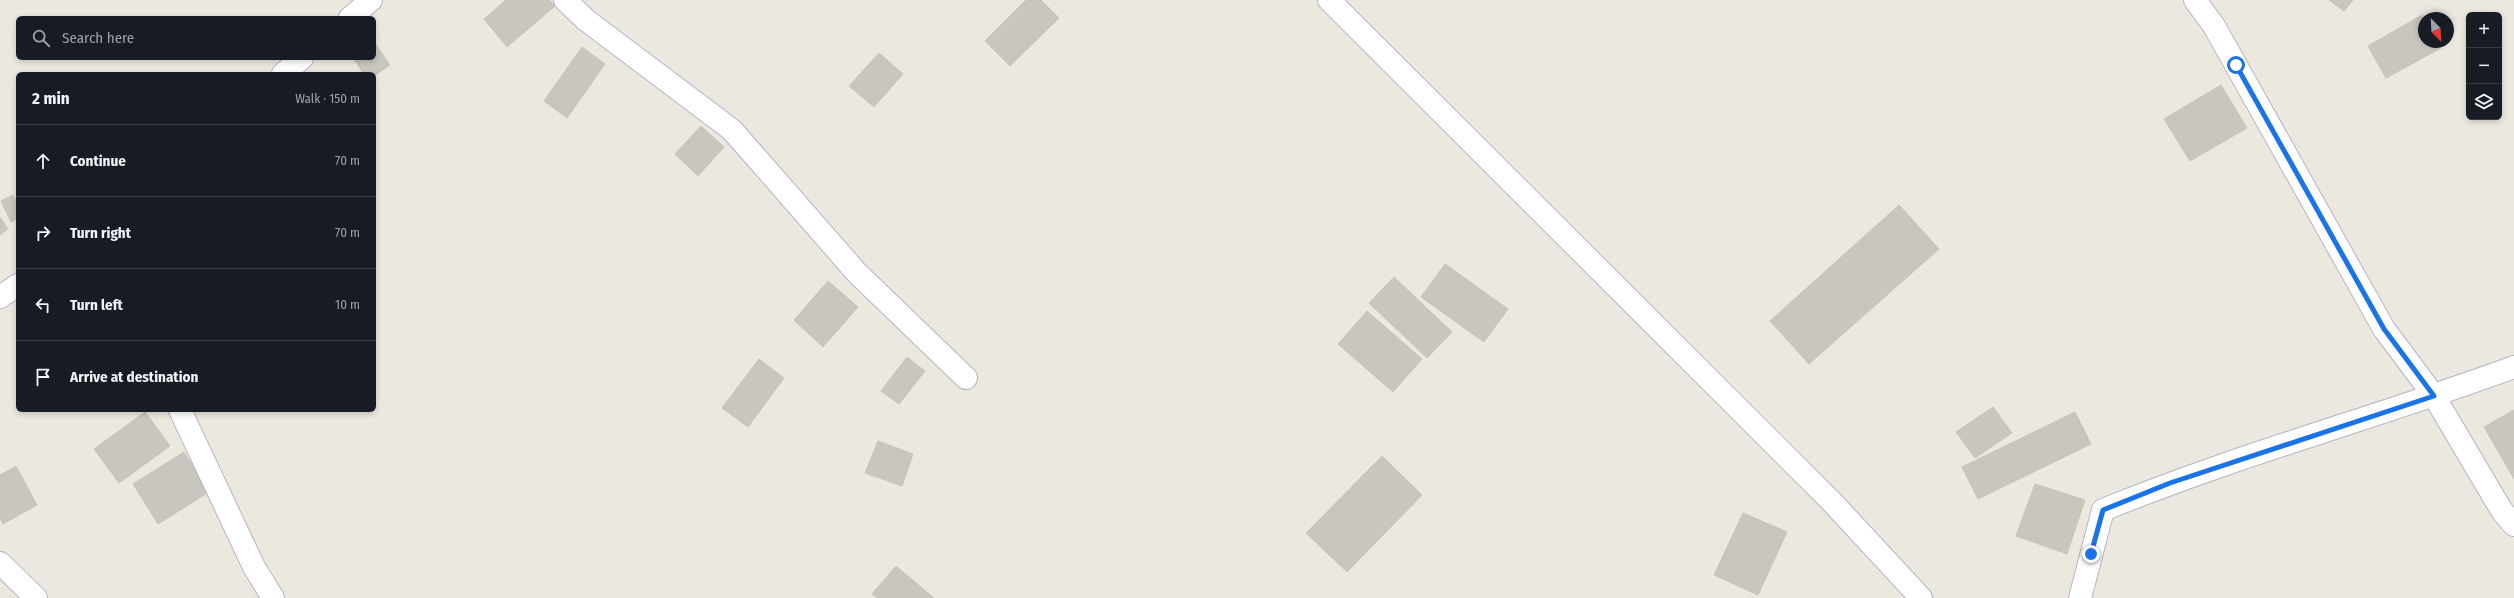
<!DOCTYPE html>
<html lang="en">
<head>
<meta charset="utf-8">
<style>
	body { margin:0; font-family:"Fira Sans Condensed",sans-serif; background:#20242c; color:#f1f3f6 }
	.controls { position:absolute; right:12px; top:12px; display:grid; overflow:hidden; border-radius:6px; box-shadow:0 2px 6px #0003 }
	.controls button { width:36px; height:36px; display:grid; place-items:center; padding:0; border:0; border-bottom:1px solid #363941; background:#171b24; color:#f1f3f6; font:20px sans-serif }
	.compass { position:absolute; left:2418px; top:12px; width:36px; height:36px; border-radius:50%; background:#171b24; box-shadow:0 2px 6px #0003; rotate:156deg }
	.stop { position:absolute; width:12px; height:12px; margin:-9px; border:3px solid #1a73e8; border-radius:50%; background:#fff }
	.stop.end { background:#1a73e8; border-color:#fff; box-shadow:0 1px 4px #0008 }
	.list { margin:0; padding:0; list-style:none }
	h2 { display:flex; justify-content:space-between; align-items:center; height:52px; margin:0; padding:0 16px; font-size:17px }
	h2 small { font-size:13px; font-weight:400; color:#9ea1a6 }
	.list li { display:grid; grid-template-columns:26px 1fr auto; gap:12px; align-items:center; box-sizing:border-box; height:72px; padding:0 16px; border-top:1px solid #363941 }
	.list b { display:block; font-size:15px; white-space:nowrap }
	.list em { font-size:13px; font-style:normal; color:#9ea1a6 }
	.icon { flex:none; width:22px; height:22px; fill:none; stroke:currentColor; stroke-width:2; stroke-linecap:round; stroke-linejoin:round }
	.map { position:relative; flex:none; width:2514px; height:598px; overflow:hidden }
	.search { position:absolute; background:#171b24; box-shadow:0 2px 6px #0003; left:16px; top:16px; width:360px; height:44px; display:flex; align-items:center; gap:10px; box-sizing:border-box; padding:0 14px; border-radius:6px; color:#9ea1a6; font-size:15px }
	.panel { position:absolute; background:#171b24; box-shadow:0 2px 6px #0003; left:16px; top:72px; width:360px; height:340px; border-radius:6px }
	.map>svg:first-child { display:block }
	.building { fill:#c8c6be; stroke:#c8c4ba }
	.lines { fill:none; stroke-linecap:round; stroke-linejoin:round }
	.minor-casing { stroke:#b3b5be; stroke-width:24 }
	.minor { stroke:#fff; stroke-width:22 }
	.route { stroke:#1a73e8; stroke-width:5 }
</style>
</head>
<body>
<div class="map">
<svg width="2514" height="598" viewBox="0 0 2514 598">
	<rect width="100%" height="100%" fill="#ece8e0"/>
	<g class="building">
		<polygon points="506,0 549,0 555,6 507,47 484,19"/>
		<polygon points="1026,0 1041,0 1059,18 1010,66 985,41"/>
		<polygon points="2329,0 2353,0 2344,11"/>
		<polygon points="2422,15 2424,42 2437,42 2441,48 2386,78 2368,46"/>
		<polygon points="374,42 390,65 374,76 374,74 364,74 353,58 374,58"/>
		<polygon points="582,47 605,64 567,118 544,101"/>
		<polygon points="879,53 903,74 874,107 849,86"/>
		<polygon points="2221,85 2247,128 2190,161 2164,119"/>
		<polygon points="701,126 724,147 698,176 675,154"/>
		<polygon points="13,195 18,206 18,218 11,222 1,201"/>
		<polygon points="1899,205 1939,249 1809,364 1770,321"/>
		<polygon points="0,217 8,229 0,235"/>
		<polygon points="1445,264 1508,309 1484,342 1421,297"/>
		<polygon points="1394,277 1452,332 1427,358 1369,303"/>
		<polygon points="828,281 858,307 823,347 794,320"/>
		<polygon points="1367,311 1422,359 1393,392 1338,344"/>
		<polygon points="907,357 925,371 899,404 881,391"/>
		<polygon points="759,359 784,378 748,427 722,408"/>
		<polygon points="1993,407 2012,433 1975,458 1956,432"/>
		<polygon points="2514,410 2514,479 2484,427"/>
		<polygon points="145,412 170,446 119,483 94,449"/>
		<polygon points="2075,412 2091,444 1978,499 1962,467"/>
		<polygon points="878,441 913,454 902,486 865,473"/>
		<polygon points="184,452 209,492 158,524 133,484"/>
		<polygon points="1382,456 1422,495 1347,572 1306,533"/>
		<polygon points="16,466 37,505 3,524 0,518 0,475"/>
		<polygon points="2035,484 2085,500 2067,554 2016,536"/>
		<polygon points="1743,513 1787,532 1758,595 1714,575"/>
		<polygon points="896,566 934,598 877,598 872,594"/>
	</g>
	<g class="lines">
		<g class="minor-casing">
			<g id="minor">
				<polyline points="565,0 586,20 732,130 857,273 966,378"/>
				<polyline points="1329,0 1832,502 1921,598"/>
				<polyline points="2195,0 2214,26 2384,329 2434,396 2502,511 2514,525"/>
				<polyline points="350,18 371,0"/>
				<polyline points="283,74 302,58"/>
				<polyline points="0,297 18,285"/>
				<polyline points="180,410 254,567 273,598"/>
				<polyline points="0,563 36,598"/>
				<path d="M2080,598L2103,510C2237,455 2378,417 2514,367"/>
			</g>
		</g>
		<use href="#minor" class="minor"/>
	</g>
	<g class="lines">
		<polyline class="route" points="2091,554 2103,510 2170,483 2434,396 2384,329 2236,65"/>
	</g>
</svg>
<div class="controls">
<button>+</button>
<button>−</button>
<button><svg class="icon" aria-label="layers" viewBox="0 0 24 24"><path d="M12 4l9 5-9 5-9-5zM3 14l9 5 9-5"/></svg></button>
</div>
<svg class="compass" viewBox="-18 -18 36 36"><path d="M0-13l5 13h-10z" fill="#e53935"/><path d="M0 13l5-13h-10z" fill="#9ea1a6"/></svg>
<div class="stop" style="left:2236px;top:65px"></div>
<div class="stop end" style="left:2091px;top:554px"></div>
<div class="search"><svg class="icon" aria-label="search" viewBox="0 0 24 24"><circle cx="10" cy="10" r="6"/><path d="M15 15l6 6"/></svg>Search here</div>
<section class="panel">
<h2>2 min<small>Walk · 150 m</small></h2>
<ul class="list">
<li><svg class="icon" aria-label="ahead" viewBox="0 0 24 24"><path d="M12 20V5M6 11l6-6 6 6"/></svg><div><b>Continue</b></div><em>70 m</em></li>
<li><svg class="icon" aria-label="right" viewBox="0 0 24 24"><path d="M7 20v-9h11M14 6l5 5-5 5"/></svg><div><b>Turn right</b></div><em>70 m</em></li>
<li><svg class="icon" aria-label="left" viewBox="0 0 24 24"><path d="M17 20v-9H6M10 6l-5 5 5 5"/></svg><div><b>Turn left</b></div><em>10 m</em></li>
<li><svg class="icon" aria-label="arrive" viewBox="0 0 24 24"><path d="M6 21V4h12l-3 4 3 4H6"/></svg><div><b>Arrive at destination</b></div></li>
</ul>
</section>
</div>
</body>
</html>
